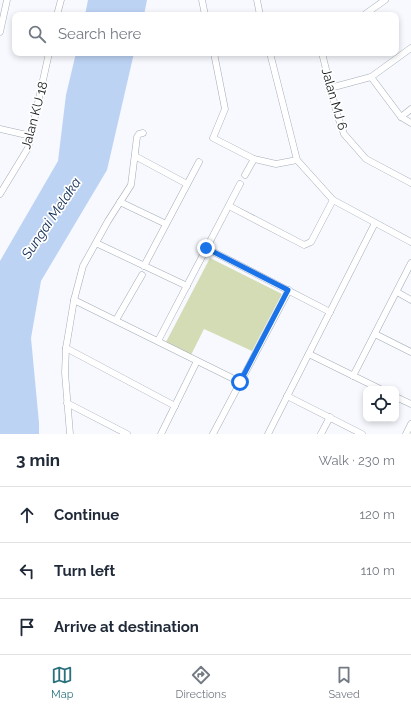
<!DOCTYPE html>
<html lang="en">
<head>
<meta charset="utf-8">
<style>
	body { margin:0; font-family:Raleway,sans-serif; background:#f2f2f3; color:#1f2937 }
	.controls { position:absolute; right:12px; bottom:12px; display:grid; overflow:hidden; border-radius:8px; box-shadow:0 2px 6px #0003 }
	.controls button { width:36px; height:36px; display:grid; place-items:center; padding:0; border:0; border-bottom:1px solid #e0e1e3; background:#fff; color:#1f2937; font:20px sans-serif }
	.stop { position:absolute; width:12px; height:12px; margin:-9px; border:3px solid #1a73e8; border-radius:50%; background:#fff }
	.stop.end { background:#1a73e8; border-color:#fff; box-shadow:0 1px 4px #0008 }
	.list { margin:0; padding:0; list-style:none }
	h2 { display:flex; justify-content:space-between; align-items:center; height:52px; margin:0; padding:0 16px; font-size:17px }
	h2 small { font-size:13px; font-weight:400; color:#747a83 }
	.list li { display:grid; grid-template-columns:26px 1fr auto; gap:12px; align-items:center; box-sizing:border-box; height:56px; padding:0 16px; border-top:1px solid #e0e1e3 }
	.list b { display:block; font-size:15px; white-space:nowrap }
	.list em { font-size:13px; font-style:normal; color:#747a83 }
	.icon { flex:none; width:22px; height:22px; fill:none; stroke:currentColor; stroke-width:2; stroke-linecap:round; stroke-linejoin:round }
	.map { position:relative; flex:none; width:411px; height:434px; overflow:hidden }
	.search { position:absolute; background:#fff; box-shadow:0 2px 6px #0003; left:12px; right:12px; top:12px; height:44px; display:flex; align-items:center; gap:10px; box-sizing:border-box; padding:0 14px; border-radius:8px; color:#747a83; font-size:15px }
	.sheet { height:220px; background:#fff }
	nav { display:flex; justify-content:space-around; align-items:center; box-sizing:border-box; height:56px; border-top:1px solid #e0e1e3; background:#fff; font-size:11px; color:#747a83 }
	nav a { display:grid; justify-items:center; gap:2px }
	nav .on { color:#2a717d }
	.map>svg:first-child { display:block }
	.green { fill:#d4dcb6 }
	.water { fill:#bdd3f4 }
	.lines { fill:none; stroke-linecap:round; stroke-linejoin:round }
	.minor-casing { stroke:#a5acb6; stroke-width:7 }
	.minor { stroke:#fff; stroke-width:6 }
	.route { stroke:#1a73e8; stroke-width:5 }
	.labels { text-anchor:middle; stroke-width:3.5; stroke-linejoin:round; paint-order:stroke }
	.street-label { font-size:13px; fill:#16191c; stroke:#fff }
	.water-label { font-size:14px; font-style:italic; fill:#0e2a53; stroke:#fff }
</style>
</head>
<body>
<div class="map">
<svg width="411" height="434" viewBox="0 0 411 434">
	<rect width="100%" height="100%" fill="#f7f9fe"/>
	<polygon class="green" points="210,258 282,294 252,351 204,329 191,355 166,342"/>
	<g class="water">
		<polygon points="88,0 147,0 144,15 85,15"/>
		<polygon points="76,53 134,53 107,170 41,281 31,338 39,423 39,434 0,434 0,261 58,161 66,95"/>
	</g>
	<g class="lines">
		<g class="minor-casing">
			<g id="minor">
				<polyline points="202,0 205,15"/>
				<polyline points="257,0 260,15"/>
				<polyline points="57,15 61,0"/>
				<polyline points="364,15 385,0"/>
				<polyline points="0,32 7,0"/>
				<polyline points="214,53 225,109 213,138 254,159 276,164 297,160"/>
				<polyline points="270,53 297,160 333,200 411,242"/>
				<polyline points="322,53 337,114 344,134 366,159 411,183"/>
				<polyline points="371,77 401,117 411,123"/>
				<polyline points="330,88 371,77 411,48"/>
				<polyline points="401,117 411,109"/>
				<polyline points="0,129 31,136"/>
				<polyline points="135,156 187,184"/>
				<polyline points="245,175 254,159"/>
				<polyline points="0,194 28,148 49,53"/>
				<polyline points="120,202 166,224"/>
				<polyline points="229,206 304,245 311,242 333,200"/>
				<polyline points="96,243 187,286"/>
				<polyline points="206,248 330,312"/>
				<polyline points="144,266 199,162"/>
				<polyline points="397,292 411,300"/>
				<polyline points="74,300 240,382"/>
				<polyline points="116,320 142,275"/>
				<polyline points="375,334 411,352"/>
				<polyline points="158,341 240,184"/>
				<polyline points="66,348 175,406"/>
				<polyline points="309,354 380,389"/>
				<polyline points="353,376 411,263"/>
				<polyline points="287,396 362,434"/>
				<polyline points="396,397 411,404"/>
				<polyline points="67,403 127,434"/>
				<polyline points="70,434 65,373 66,348 74,300 83,266 108,221 131,185 137,137 139,134 143,133"/>
				<polyline points="161,434 197,361"/>
				<polyline points="213,434 289,290"/>
				<polyline points="268,434 375,223"/>
				<polyline points="321,434 330,417"/>
				<polyline points="406,434 411,424"/>
			</g>
		</g>
		<use href="#minor" class="minor"/>
	</g>
	<g class="lines">
		<polyline class="route" points="206,248 288,290 240,382"/>
	</g>
	<g class="labels">
		<g class="street-label">
			<text transform="translate(335 99) rotate(74)" y="5">Jalan MJ 6</text>
			<text transform="translate(34 115) rotate(-75)" y="5">Jalan KU 18</text>
		</g>
		<g class="water-label">
			<text transform="translate(51 218) rotate(-56)" y="5">Sungai Melaka</text>
		</g>
	</g>
</svg>
<div class="controls">
<button><svg class="icon" aria-label="locate" viewBox="0 0 24 24"><circle cx="12" cy="12" r="6"/><path d="M12 2v4M12 18v4M2 12h4M18 12h4"/></svg></button>
</div>
<div class="stop" style="left:240px;top:382px"></div>
<div class="stop end" style="left:206px;top:248px"></div>
<div class="search"><svg class="icon" aria-label="search" viewBox="0 0 24 24"><circle cx="10" cy="10" r="6"/><path d="M15 15l6 6"/></svg>Search here</div>
</div>
<section class="sheet">
<h2>3 min<small>Walk · 230 m</small></h2>
<ul class="list">
<li><svg class="icon" aria-label="ahead" viewBox="0 0 24 24"><path d="M12 20V5M6 11l6-6 6 6"/></svg><div><b>Continue</b></div><em>120 m</em></li>
<li><svg class="icon" aria-label="left" viewBox="0 0 24 24"><path d="M17 20v-9H6M10 6l-5 5 5 5"/></svg><div><b>Turn left</b></div><em>110 m</em></li>
<li><svg class="icon" aria-label="arrive" viewBox="0 0 24 24"><path d="M6 21V4h12l-3 4 3 4H6"/></svg><div><b>Arrive at destination</b></div></li>
</ul>
</section>
<nav>
<a class="on"><svg class="icon" aria-label="map" viewBox="0 0 24 24"><path d="M3 6l6-2 6 2 6-2v14l-6 2-6-2-6 2zM9 4v14M15 6v14"/></svg>Map</a>
<a><svg class="icon" aria-label="directions" viewBox="0 0 24 24"><path d="M12 3l9 9-9 9-9-9zM9 14v-3h6M13 9l2 2-2 2"/></svg>Directions</a>
<a><svg class="icon" aria-label="saved" viewBox="0 0 24 24"><path d="M7 4h10v16l-5-4-5 4z"/></svg>Saved</a>
</nav>
</body>
</html>
